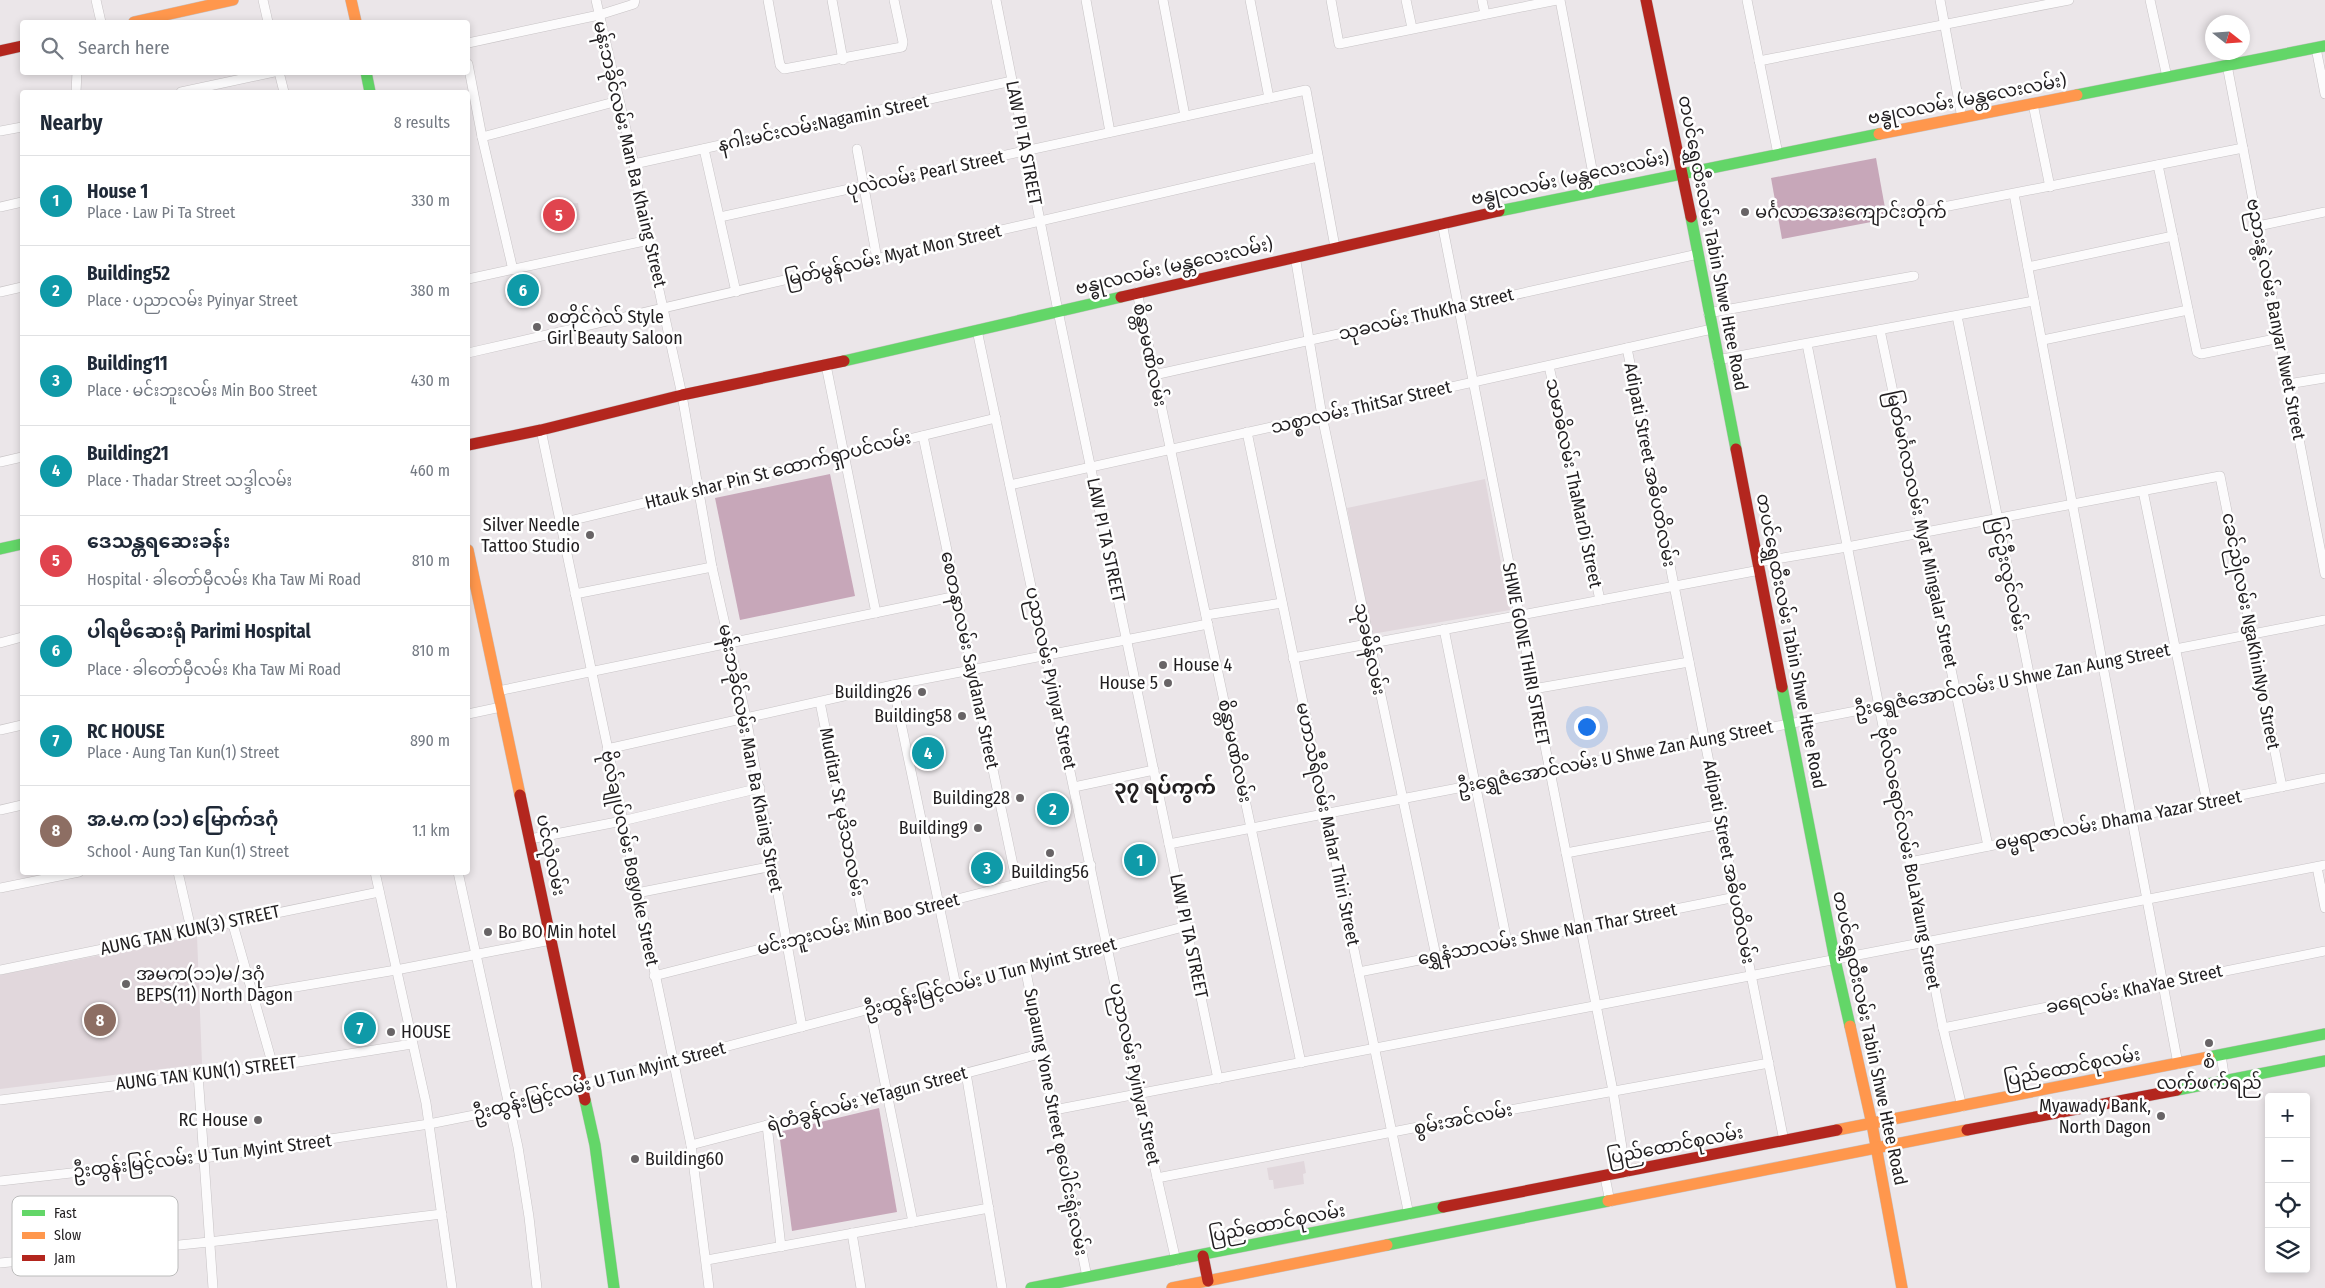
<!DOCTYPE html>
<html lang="en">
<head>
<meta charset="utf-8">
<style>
	body { margin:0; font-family:"Fira Sans Condensed","Noto Sans Myanmar",sans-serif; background:#f2f2f3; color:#1f2937 }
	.controls { position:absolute; right:15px; bottom:15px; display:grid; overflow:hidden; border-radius:5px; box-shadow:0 2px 8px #0003 }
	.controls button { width:45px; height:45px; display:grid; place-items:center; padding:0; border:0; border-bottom:1px solid #e0e1e3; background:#fff; color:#1f2937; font:25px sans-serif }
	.compass { position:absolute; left:2205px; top:15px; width:45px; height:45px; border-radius:50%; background:#fff; box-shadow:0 2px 8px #0003; rotate:107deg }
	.you { position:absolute; left:1586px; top:726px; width:18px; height:18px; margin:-12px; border:4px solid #fff; border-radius:50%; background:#1a73e8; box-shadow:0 0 0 8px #1a73e833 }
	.badge { display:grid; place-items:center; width:32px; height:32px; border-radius:50%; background:#686466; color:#fff; font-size:16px; font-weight:700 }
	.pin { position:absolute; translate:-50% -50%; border:2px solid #fff; box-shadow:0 1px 5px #0006 }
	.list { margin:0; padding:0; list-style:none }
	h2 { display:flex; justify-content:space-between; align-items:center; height:65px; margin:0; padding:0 20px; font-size:21px }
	h2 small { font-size:16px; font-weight:400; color:#747a83 }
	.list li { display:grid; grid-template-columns:32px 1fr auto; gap:15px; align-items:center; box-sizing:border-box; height:90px; padding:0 20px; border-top:1px solid #e0e1e3 }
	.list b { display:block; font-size:19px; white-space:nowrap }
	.list p { margin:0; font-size:16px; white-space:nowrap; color:#747a83 }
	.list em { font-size:16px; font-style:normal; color:#747a83 }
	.icon { flex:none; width:28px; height:28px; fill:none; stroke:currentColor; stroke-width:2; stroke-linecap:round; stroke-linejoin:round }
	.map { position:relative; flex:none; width:2325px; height:1288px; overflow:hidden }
	.search { position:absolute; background:#fff; box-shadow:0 2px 8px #0003; left:20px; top:20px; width:450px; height:55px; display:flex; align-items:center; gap:12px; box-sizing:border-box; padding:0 18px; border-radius:5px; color:#747a83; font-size:19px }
	.panel { position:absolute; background:#fff; box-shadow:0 2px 8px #0003; left:20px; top:90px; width:450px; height:785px; border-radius:5px }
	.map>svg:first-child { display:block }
	.built { fill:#e1d7dc }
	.water { fill:#c7a7b9 }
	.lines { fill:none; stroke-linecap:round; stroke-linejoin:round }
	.street-casing { stroke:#c7c3c5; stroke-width:10 }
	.fast-casing { stroke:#c7c3c5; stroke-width:12 }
	.slow-casing { stroke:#c7c3c5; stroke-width:12 }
	.jam-casing { stroke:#c7c3c5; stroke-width:12 }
	.street { stroke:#fcfbfc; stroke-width:9 }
	.fast { stroke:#63d668; stroke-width:11 }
	.slow { stroke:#ff974d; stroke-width:11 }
	.jam { stroke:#b3261e; stroke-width:11 }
	.poi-dot { fill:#686466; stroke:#fff; stroke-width:2 }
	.labels { text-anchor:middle; stroke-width:5; stroke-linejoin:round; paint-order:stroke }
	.street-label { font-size:18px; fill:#211e20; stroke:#fff }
	.poi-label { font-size:18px; fill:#211e20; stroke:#fff; text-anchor:end }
	.quarter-label { font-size:20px; font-weight:bold; fill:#211e20; stroke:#fff }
	.key { fill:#fff; stroke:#bcbcbc; stroke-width:1 }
	.key-label { font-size:14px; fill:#211e20 }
</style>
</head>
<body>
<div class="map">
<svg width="2325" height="1288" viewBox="0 0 2325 1288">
	<rect width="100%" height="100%" fill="#ebe6e9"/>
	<g class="built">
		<polygon points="568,199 569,204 578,203 580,220 560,223 556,201"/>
		<polygon points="1485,479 1510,610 1372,634 1347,508"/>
		<polygon points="197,936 202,1064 0,1089 0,975"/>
		<polygon points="1304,1161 1306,1173 1303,1174 1304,1184 1274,1189 1273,1180 1269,1180 1267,1168"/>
	</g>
	<g class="water">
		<polygon points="1876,158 1887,219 1782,239 1771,178"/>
		<polygon points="830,474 855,596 740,620 715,498"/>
		<polygon points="879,1108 897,1212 792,1231 779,1132"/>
	</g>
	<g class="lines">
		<g class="street-casing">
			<g id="street">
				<polyline points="96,0 101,22"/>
				<polyline points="263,0 268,22"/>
				<polyline points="596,0 634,164 641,208 682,395 712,567 746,717 802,1027"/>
				<polyline points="768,0 780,65 784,69 902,47 903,42 894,0"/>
				<polyline points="832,0 843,60"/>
				<polyline points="996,0 1058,311 1218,1079"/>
				<polyline points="1086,0 1110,132"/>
				<polyline points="1163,0 1185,116"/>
				<polyline points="1250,0 1269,98"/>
				<polyline points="1331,0 1339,44 1557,0"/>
				<polyline points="1406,0 1412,28"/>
				<polyline points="1482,0 1485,14"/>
				<polyline points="1560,0 1596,190"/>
				<polyline points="1747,0 1778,154"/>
				<polyline points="1940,0 1962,118"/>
				<polyline points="2150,0 2167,77"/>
				<polyline points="468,43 599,15 634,4 635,0"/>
				<polyline points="2316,48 2325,94"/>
				<polyline points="1759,61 2069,0"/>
				<polyline points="468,64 482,137"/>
				<polyline points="2227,65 2325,574"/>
				<polyline points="279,72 284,92"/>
				<polyline points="76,92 77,72"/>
				<polyline points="181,92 274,72"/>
				<polyline points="2033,104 2050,187"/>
				<polyline points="0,131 22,127"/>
				<polyline points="704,149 736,292"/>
				<polyline points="857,149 877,259"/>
				<polyline points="634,164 1012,81"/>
				<polyline points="2158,165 2197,352 2201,354 2280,338"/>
				<polyline points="2014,194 2178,1064"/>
				<polyline points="0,207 22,202"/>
				<polyline points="1908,214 2243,148"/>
				<polyline points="720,217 1306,90 1335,247"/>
				<polyline points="1442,223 1613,1091 1626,1173"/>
				<polyline points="2258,226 2325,212"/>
				<polyline points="1295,256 1322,416 1436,956"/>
				<polyline points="2028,267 2173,236"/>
				<polyline points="513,270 482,137 618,101"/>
				<polyline points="468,279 649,240"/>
				<polyline points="0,292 22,287"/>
				<polyline points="1137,292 1301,1063"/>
				<polyline points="1708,313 1914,276"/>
				<polyline points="1957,316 2061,832"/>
				<polyline points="977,330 1138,1094 1176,1261"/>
				<polyline points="1880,330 1988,846"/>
				<polyline points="2043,340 2188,310"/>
				<polyline points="1807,344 1943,1028 1962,1107"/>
				<polyline points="1627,348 1784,1141"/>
				<polyline points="468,353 1318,157"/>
				<polyline points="1717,360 2034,301"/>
				<polyline points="826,365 876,613"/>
				<polyline points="1549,366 1600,600"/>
				<polyline points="1154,375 1698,254"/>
				<polyline points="2288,384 2325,378"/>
				<polyline points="541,430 691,1145 709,1288"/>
				<polyline points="1247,432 1409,1215"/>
				<polyline points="923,436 1017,884"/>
				<polyline points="0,462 22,457"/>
				<polyline points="1010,485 1712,329"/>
				<polyline points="2143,491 2207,802"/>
				<polyline points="561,523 996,418"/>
				<polyline points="1759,562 1847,547 2220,476 2282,787"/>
				<polyline points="575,594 712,567"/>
				<polyline points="1206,615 1282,603"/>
				<polyline points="1444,629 1507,942"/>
				<polyline points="0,643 22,637"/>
				<polyline points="1293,658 1760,570"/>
				<polyline points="893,685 956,986"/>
				<polyline points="1533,689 1689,662"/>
				<polyline points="498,691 957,596"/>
				<polyline points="820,702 864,923"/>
				<polyline points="468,714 501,707"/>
				<polyline points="0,730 22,725"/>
				<polyline points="607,749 893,685 1208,624"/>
				<polyline points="1074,787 1154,770"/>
				<polyline points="0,810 22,805"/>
				<polyline points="530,839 622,821 760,788"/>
				<polyline points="1169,844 2325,620"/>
				<polyline points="1566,853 1722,824"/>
				<polyline points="1910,862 2325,778"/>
				<polyline points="2317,867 2325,908"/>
				<polyline points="178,872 191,929"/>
				<polyline points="375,872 426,1103 452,1288"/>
				<polyline points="458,872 518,1147 529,1217 537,1288"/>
				<polyline points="0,888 79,872"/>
				<polyline points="637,893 773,866"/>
				<polyline points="232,921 273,1066"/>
				<polyline points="1025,967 1087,1277"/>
				<polyline points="0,970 379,892"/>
				<polyline points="1359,972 1736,897"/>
				<polyline points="654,976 1091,865"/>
				<polyline points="254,994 396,970 551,940"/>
				<polyline points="870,1009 913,1222"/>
				<polyline points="1943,1028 2325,951"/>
				<polyline points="2221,1055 2225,1081"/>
				<polyline points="966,1073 1002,1288"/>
				<polyline points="198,1074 213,1288"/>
				<polyline points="0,1100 273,1066 412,1044"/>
				<polyline points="1054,1110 2325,865"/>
				<polyline points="767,1125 781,1247"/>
				<polyline points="691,1145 1043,1053"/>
				<polyline points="1605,1177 1610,1202"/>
				<polyline points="1157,1178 1454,1120 1769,1063"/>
				<polyline points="0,1181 204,1158 429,1124 510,1108 583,1084 1187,926"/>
				<polyline points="852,1233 861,1288"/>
				<polyline points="707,1260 989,1208"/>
				<polyline points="0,1263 209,1242 442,1214"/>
			</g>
		</g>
		<g class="fast-casing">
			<g id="fast">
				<polyline points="366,72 370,92"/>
				<polyline points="2077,95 2325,46"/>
				<polyline points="1499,211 1879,134"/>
				<polyline points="1691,217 1736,449"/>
				<polyline points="844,361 1121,297"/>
				<polyline points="0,549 22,544"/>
				<polyline points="1782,687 1835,960 1850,1026"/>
				<polyline points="2209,1057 2325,1034"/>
				<polyline points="2177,1090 2325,1061"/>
				<polyline points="585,1100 595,1145 614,1288"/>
				<polyline points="1387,1245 1608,1201"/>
				<polyline points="1031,1288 1443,1207"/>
			</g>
		</g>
		<g class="slow-casing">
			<g id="slow">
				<polyline points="351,0 356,22"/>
				<polyline points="134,22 233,0"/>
				<polyline points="1879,134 2077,95"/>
				<polyline points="468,550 520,795"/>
				<polyline points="1850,1026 1872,1124 1902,1288"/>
				<polyline points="1837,1130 2209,1057"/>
				<polyline points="1608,1201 1967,1130"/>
				<polyline points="1172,1288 1387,1245"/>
			</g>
		</g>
		<g class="jam-casing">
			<g id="jam">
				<polyline points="1646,0 1691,217"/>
				<polyline points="0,51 22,46"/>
				<polyline points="1121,297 1499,211"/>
				<polyline points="468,445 541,430 682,395 844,361"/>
				<polyline points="1736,449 1782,687"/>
				<polyline points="520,795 585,1100"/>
				<polyline points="1967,1130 2177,1090"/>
				<polyline points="1443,1207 1837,1130"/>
				<polyline points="1203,1256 1208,1281"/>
			</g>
		</g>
		<use href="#street" class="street"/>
		<use href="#fast" class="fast"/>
		<use href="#slow" class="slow"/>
		<use href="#jam" class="jam"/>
	</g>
	<g class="poi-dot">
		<circle cx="1745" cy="212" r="5"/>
		<circle cx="537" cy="327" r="5"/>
		<circle cx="590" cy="535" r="5"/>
		<circle cx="1163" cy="665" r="5"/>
		<circle cx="1168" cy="683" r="5"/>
		<circle cx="922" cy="692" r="5"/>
		<circle cx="962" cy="716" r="5"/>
		<circle cx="1020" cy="798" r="5"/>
		<circle cx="978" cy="828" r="5"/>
		<circle cx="1050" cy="853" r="5"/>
		<circle cx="488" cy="932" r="5"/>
		<circle cx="126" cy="984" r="5"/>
		<circle cx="391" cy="1032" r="5"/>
		<circle cx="2209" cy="1043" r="5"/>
		<circle cx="2161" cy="1116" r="5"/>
		<circle cx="258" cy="1120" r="5"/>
		<circle cx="635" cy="1159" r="5"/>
	</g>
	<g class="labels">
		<g class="street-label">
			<text transform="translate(1967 99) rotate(-11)" y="6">ဗန္ဓုလလမ်း (မန္တလေးလမ်း)</text>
			<text transform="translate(823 123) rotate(-12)" y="6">နဂါးမင်းလမ်းNagamin Street</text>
			<text transform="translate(1024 143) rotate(79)" y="6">LAW PI TA STREET</text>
			<text transform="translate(630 154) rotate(77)" y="6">မန်းဘခိုင်လမ်း Man Ba Khaing Street</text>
			<text transform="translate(925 173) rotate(-12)" y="6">ပုလဲလမ်း Pearl Street</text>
			<text transform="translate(1570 178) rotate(-12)" y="6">ဗန္ဓုလလမ်း (မန္တလေးလမ်း)</text>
			<text transform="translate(1713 243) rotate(79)" y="6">တပင်ရွှေထီးလမ်း Tabin Shwe Htee Road</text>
			<text transform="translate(893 255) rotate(-13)" y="6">မြတ်မွန်လမ်း Myat Mon Street</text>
			<text transform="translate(1174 266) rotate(-13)" y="6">ဗန္ဓုလလမ်း (မန္တလေးလမ်း)</text>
			<text transform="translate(1426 314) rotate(-13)" y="6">သုခလမ်း ThuKha Street</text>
			<text transform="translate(2276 319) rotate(79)" y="6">ဗညားနွဲ့လမ်း Banyar Nwet Street</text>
			<text transform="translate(1150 355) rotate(78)" y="6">စိန္တာမဏိလမ်း</text>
			<text transform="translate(1361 407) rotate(-13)" y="6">သစ္စာလမ်း ThitSar Street</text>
			<text transform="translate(1650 465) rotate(79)" y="6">Adipati Street အဓိပတိလမ်း</text>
			<text transform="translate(778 470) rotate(-14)" y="6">Htauk shar Pin St ထောက်ရှာပင်လမ်း</text>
			<text transform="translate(1574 483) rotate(78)" y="6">သမာဓိလမ်း ThaMarDi Street</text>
			<text transform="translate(1922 529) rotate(78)" y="6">မြတ်မင်္ဂလာလမ်း Myat Mingalar Street</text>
			<text transform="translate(1106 540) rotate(78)" y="6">LAW PI TA STREET</text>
			<text transform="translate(2008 574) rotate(78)" y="6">ပြင်ဦးလွင်လမ်း</text>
			<text transform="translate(2251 631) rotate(79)" y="6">ငခင်ညိုလမ်း NgaKhinNyo Street</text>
			<text transform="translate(1791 641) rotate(79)" y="6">တပင်ရွှေထီးလမ်း Tabin Shwe Htee Road</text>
			<text transform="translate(1370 649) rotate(78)" y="6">သုခမိန်လမ်း</text>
			<text transform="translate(1526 654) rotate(79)" y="6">SHWE GONE THIRI STREET</text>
			<text transform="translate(970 660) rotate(78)" y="6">စေတနာလမ်း Saydanar Street</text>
			<text transform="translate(1051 678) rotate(78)" y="6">ပညာလမ်း Pyinyar Street</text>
			<text transform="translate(2012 680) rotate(-11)" y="6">ဦးရွှေဇံအောင်လမ်း U Shwe Zan Aung Street</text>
			<text transform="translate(1235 751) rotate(78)" y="6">စိန္တာမဏိလမ်း</text>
			<text transform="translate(1615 757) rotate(-11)" y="6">ဦးရွှေဇံအောင်လမ်း U Shwe Zan Aung Street</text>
			<text transform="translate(751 758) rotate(79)" y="6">မန်းဘခိုင်လမ်း Man Ba Khaing Street</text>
			<text transform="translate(842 812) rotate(79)" y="6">Muditar St မုဒိသာလမ်း</text>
			<text transform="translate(2118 820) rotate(-11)" y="6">ဓမ္မရာဇာလမ်း Dhama Yazar Street</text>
			<text transform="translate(1328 824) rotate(78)" y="6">မဟာသီရိလမ်း Mahar Thiri Street</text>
			<text transform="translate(551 855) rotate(78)" y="6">ပင်လုံလမ်း</text>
			<text transform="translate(630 858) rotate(78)" y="6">ဗိုလ်ချုပ်လမ်း Bogyoke Street</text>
			<text transform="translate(1909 858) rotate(79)" y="6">ဗိုလ်လရောင်လမ်း BoLaYaung Street</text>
			<text transform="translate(1729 862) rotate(79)" y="6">Adipati Street အဓိပတိလမ်း</text>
			<text transform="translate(858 924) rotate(-14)" y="6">မင်းဘူးလမ်း Min Boo Street</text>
			<text transform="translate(190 930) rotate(-12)" y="6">AUNG TAN KUN(3) STREET</text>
			<text transform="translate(1547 934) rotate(-11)" y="6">ရွှေနံသာလမ်း Shwe Nan Thar Street</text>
			<text transform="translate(1189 936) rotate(78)" y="6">LAW PI TA STREET</text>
			<text transform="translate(990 977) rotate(-15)" y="6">ဦးထွန်းမြင့်လမ်း U Tun Myint Street</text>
			<text transform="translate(2134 989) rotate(-12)" y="6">ခရေလမ်း KhaYae Street</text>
			<text transform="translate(1870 1038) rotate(78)" y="6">တပင်ရွှေထီးလမ်း Tabin Shwe Htee Road</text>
			<text transform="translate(2072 1067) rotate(-11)" y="6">ပြည်ထောင်စုလမ်း</text>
			<text transform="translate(206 1073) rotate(-7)" y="6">AUNG TAN KUN(1) STREET</text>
			<text transform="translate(1135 1074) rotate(78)" y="6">ပညာလမ်း Pyinyar Street</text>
			<text transform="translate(599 1081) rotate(-15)" y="6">ဦးထွန်းမြင့်လမ်း U Tun Myint Street</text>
			<text transform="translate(867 1099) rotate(-15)" y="6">ရဲတံခွန်လမ်း YeTagun Street</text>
			<text transform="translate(1463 1119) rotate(-11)" y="6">စွမ်းအင်လမ်း</text>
			<text transform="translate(1056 1122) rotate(79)" y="6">Supaung Yone Street စုပေါင်းရုံးလမ်း</text>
			<text transform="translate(1675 1145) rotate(-11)" y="6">ပြည်ထောင်စုလမ်း</text>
			<text transform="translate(202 1156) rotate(-7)" y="6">ဦးထွန်းမြင့်လမ်း U Tun Myint Street</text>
			<text transform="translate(1277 1223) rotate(-11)" y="6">ပြည်ထောင်စုလမ်း</text>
		</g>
		<g class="poi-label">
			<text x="1755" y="218" text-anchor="start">မင်္ဂလာအေးကျောင်းတိုက်</text>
			<text x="547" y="323" text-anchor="start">စတိုင်ဂဲလ် Style<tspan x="547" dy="21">Girl Beauty Saloon</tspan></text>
			<text x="580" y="531">Silver Needle<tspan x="580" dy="21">Tattoo Studio</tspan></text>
			<text x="1173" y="671" text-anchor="start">House 4</text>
			<text x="1158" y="689">House 5</text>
			<text x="912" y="698">Building26</text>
			<text x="952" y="722">Building58</text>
			<text x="1010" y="804">Building28</text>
			<text x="968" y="834">Building9</text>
			<text x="1050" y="878" text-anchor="middle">Building56</text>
			<text x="498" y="938" text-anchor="start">Bo BO Min hotel</text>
			<text x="136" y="980" text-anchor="start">အမက(၁၁)မ/ဒဂုံ<tspan x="136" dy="21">BEPS(11) North Dagon</tspan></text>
			<text x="401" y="1038" text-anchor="start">HOUSE</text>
			<text x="2209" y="1068" text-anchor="middle">စံ<tspan x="2209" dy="21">လက်ဖက်ရည်</tspan></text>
			<text x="2151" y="1112">Myawady Bank,<tspan x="2151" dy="21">North Dagon</tspan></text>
			<text x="248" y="1126">RC House</text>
			<text x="645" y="1165" text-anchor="start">Building60</text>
		</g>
		<g class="quarter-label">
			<text x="1165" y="794">၃၇ ရပ်ကွက်</text>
		</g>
	</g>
	<rect x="12" y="1196" width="166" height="80" rx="8" class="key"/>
	<rect x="22" y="1210" width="23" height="6" fill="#63d668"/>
	<rect x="22" y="1232" width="23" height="7" fill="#ff974d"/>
	<rect x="22" y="1255" width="23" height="6" fill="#b3261e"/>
	<g class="key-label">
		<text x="54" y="1218">Fast</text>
		<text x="54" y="1240">Slow</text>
		<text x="54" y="1263">Jam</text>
	</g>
</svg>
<div class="controls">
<button>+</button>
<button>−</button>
<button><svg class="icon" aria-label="locate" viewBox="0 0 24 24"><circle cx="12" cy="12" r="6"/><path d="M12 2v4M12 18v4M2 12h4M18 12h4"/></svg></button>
<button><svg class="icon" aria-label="layers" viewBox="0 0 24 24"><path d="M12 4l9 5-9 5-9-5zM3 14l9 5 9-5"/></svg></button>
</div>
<svg class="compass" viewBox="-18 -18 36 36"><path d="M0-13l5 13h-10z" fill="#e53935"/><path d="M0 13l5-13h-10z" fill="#747a83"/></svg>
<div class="you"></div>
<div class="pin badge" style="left:1140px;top:860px;background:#0f9aa8">1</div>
<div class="pin badge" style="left:1053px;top:809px;background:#0f9aa8">2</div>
<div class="pin badge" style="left:987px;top:868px;background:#0f9aa8">3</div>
<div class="pin badge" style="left:928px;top:753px;background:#0f9aa8">4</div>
<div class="pin badge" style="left:559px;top:215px;background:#e0444e">5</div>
<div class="pin badge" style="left:523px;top:290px;background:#0f9aa8">6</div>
<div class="pin badge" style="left:360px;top:1028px;background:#0f9aa8">7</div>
<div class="pin badge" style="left:100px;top:1020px;background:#8d6e63">8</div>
<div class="search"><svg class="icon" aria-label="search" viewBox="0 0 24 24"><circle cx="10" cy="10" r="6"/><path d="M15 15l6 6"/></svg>Search here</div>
<section class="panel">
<h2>Nearby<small>8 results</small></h2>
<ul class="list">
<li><span class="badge" style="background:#0f9aa8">1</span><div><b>House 1</b><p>Place · Law Pi Ta Street</p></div><em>330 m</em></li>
<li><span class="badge" style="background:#0f9aa8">2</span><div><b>Building52</b><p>Place · ပညာလမ်း Pyinyar Street</p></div><em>380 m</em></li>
<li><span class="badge" style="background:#0f9aa8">3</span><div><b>Building11</b><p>Place · မင်းဘူးလမ်း Min Boo Street</p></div><em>430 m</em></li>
<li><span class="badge" style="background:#0f9aa8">4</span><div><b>Building21</b><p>Place · Thadar Street သဒ္ဒါလမ်း</p></div><em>460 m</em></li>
<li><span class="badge" style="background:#e0444e">5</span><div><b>ဒေသန္တရဆေးခန်း</b><p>Hospital · ခါတော်မှီလမ်း Kha Taw Mi Road</p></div><em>810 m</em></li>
<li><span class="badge" style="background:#0f9aa8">6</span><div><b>ပါရမီဆေးရုံ Parimi Hospital</b><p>Place · ခါတော်မှီလမ်း Kha Taw Mi Road</p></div><em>810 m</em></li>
<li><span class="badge" style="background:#0f9aa8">7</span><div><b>RC HOUSE</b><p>Place · Aung Tan Kun(1) Street</p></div><em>890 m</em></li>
<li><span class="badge" style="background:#8d6e63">8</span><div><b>အ.မ.က (၁၁) မြောက်ဒဂုံ</b><p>School · Aung Tan Kun(1) Street</p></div><em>1.1 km</em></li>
</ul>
</section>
</div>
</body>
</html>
